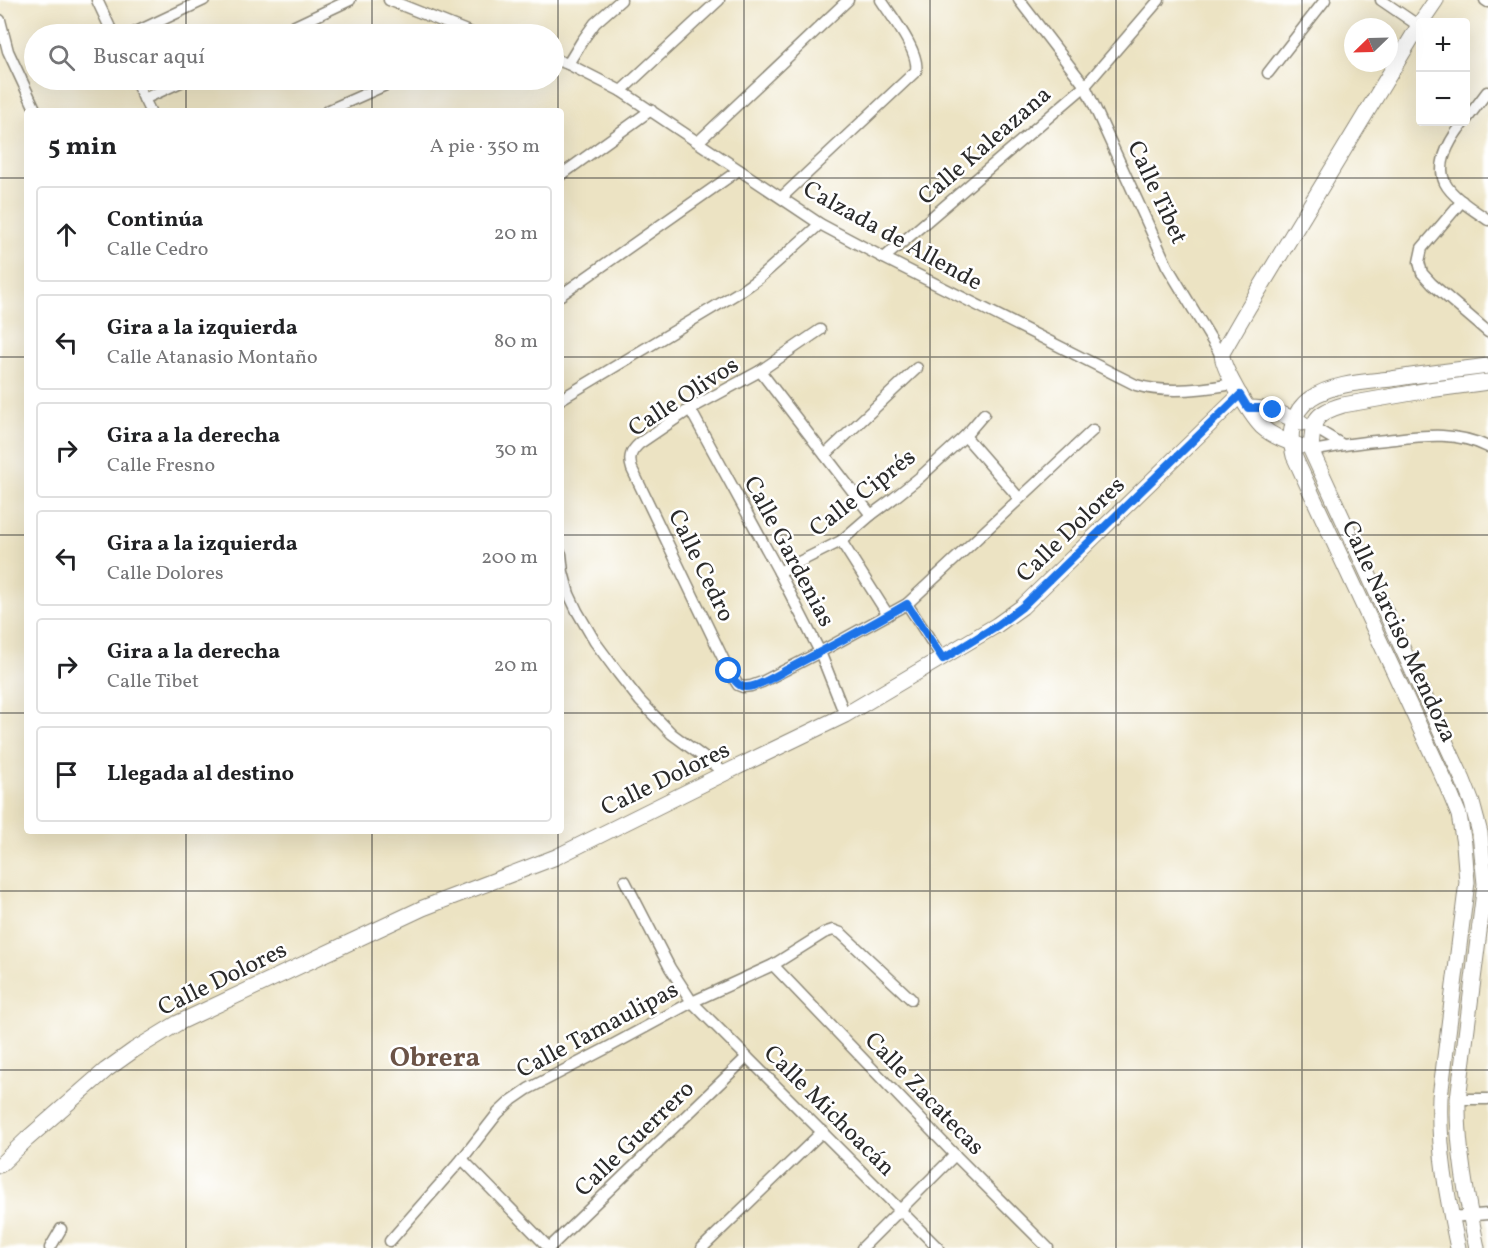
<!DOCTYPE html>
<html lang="es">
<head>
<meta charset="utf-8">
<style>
	body { margin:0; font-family:Vollkorn,serif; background:#f2f2f2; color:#202124 }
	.controls { position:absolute; right:18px; top:18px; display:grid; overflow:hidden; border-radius:6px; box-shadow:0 6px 24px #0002 }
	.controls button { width:54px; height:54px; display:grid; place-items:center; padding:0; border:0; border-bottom:2px solid #e0e0e0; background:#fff; color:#202124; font:30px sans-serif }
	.compass { position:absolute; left:1344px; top:18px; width:54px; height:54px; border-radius:50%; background:#fff; box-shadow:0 6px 24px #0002; rotate:247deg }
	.stop { position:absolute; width:18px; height:18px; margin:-14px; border:4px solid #1a73e8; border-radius:50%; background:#fff }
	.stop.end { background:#1a73e8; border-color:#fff; box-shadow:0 2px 6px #0008 }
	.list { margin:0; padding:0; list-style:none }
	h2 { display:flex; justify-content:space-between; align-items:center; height:78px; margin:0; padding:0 24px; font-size:26px }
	h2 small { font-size:20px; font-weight:400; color:#757577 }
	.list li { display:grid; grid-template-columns:39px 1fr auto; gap:18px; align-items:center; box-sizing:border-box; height:96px; margin:0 12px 12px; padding:0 12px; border:2px solid #e0e0e0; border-radius:6px }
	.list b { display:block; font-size:22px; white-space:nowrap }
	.list p { margin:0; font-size:20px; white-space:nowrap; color:#757577 }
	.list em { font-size:20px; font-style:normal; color:#757577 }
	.icon { flex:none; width:33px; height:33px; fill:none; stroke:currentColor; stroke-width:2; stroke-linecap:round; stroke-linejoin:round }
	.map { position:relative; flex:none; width:1488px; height:1248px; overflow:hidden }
	.search { position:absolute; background:#fff; box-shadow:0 6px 24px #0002; left:24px; top:24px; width:540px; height:66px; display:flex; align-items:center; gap:15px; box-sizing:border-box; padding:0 21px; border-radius:33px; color:#757577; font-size:22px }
	.panel { position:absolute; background:#fff; box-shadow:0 6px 24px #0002; left:24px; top:108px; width:540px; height:726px; border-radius:6px }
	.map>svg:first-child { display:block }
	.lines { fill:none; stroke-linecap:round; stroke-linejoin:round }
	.street-casing { stroke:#8c8777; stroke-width:13 }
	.secondary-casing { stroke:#8c8777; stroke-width:17 }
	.street { stroke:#fff; stroke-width:10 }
	.secondary { stroke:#fff; stroke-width:15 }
	.route { stroke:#1a73e8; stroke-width:8 }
	.grid { fill:none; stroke:#2b2b2b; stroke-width:1.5; stroke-opacity:0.55 }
	.labels { text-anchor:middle; stroke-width:5; stroke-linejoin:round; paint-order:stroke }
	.street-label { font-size:24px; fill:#2b2b2b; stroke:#fff }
	.quarter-label { font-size:27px; font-weight:bold; fill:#6b5346; stroke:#fff }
</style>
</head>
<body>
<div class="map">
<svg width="1488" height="1248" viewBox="0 0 1488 1248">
	<rect width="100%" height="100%" fill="#fff"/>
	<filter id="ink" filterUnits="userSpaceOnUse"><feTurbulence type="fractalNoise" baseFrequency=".0167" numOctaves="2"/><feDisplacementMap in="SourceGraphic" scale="12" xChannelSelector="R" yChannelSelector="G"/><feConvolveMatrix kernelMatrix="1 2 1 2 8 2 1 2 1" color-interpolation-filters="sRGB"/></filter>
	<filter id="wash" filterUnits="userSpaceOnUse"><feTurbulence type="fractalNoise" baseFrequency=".008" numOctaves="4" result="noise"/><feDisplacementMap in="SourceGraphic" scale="24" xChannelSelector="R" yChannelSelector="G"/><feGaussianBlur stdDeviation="1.35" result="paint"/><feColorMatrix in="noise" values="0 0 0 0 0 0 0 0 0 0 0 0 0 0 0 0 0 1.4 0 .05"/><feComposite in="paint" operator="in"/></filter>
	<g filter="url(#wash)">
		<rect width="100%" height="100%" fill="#ece3c3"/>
	</g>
	<g filter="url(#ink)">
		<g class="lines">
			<g class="street-casing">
				<g id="street">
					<polyline points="97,0 113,34"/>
					<polyline points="389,0 474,34"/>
					<polyline points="1019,0 1085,86 1167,266 1222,357"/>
					<polyline points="1381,0 1419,26"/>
					<polyline points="1485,0 1488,2"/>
					<polyline points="0,20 8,51 36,111"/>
					<polyline points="132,34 204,0"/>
					<polyline points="278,34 350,0"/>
					<path d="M554,59L568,64L621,91L820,224L884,258L1136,385C1165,394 1205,389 1233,384"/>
					<polyline points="568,64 582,41 595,23 621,0"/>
					<polyline points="1268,73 1325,0"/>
					<polyline points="135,80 150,111"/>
					<polyline points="621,91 719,0"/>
					<polyline points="144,99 185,80"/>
					<polyline points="327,111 397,80"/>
					<polyline points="1466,120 1487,92"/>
					<path d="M1464,122C1452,137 1435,162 1445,183C1452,197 1475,211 1488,220"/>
					<polyline points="698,142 848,0"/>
					<polyline points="561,175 651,110"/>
					<path d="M782,197L916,71C920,52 892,17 881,0"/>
					<polyline points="1462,201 1422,248 1419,262 1422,273 1432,284 1488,332"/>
					<polyline points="884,258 1085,86 1159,0"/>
					<polyline points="561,295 739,170"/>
					<path d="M820,330L760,371L690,409L640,443C631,451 628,457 632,469L729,671L738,685L743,687L751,686L762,682L820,652L907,604L1093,430"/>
					<polyline points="760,371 871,515"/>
					<polyline points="561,399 741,291 758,279 820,224"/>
					<polyline points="690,409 779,572 820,652 845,715"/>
					<polyline points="1313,427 1343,445"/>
					<polyline points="965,436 1019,498"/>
					<path d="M1311,450C1323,450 1332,447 1344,445C1361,442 1378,441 1395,439C1427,435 1458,432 1488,447"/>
					<polyline points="825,455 917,368"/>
					<polyline points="841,541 888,615"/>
					<polyline points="561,554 563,572 569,594 577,611 595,642 618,673 640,701 672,734 725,773"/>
					<polyline points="779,572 841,541 871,515 894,498 919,478 965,436 984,414"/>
					<polyline points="907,604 943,659"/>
					<polyline points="625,881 670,968 692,1002 938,1248"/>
					<polyline points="773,965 955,1155 1048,1248"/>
					<polyline points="1458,1099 1488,1099"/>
					<polyline points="462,1159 549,1248"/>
					<polyline points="1451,1217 1488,1214"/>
					<polyline points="390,1241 462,1159 498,1113 512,1100 528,1089 607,1048 692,1002 773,965 824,933 833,930 841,933 911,999"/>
					<polyline points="50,1248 61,1229"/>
					<polyline points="549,1248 747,1057"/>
					<polyline points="702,1248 823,1131"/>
					<polyline points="862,1248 955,1155"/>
				</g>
			</g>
			<g class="secondary-casing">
				<g id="secondary">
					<polyline points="1421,22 1436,0"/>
					<path d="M1249,408C1274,408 1280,414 1302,423"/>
					<path d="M1300,446C1287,442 1272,436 1262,427C1251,416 1221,367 1222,353L1248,308L1420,24"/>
					<polyline points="0,1165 27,1139 106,1070 134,1050 178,1023 423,908 556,857 725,773 845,715 997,625 1022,607 1240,395"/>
					<path d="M1458,1248C1447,1196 1438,1150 1440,1097L1467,882L1464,844L1459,815L1447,786L1294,456C1288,435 1291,412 1311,398C1334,383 1365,382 1391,379C1424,374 1456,370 1488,366"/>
					<path d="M1477,1248C1467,1199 1457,1149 1458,1099L1485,884L1480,833L1472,803L1463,780L1311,450C1313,420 1313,414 1343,405L1429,390L1488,382"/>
				</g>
			</g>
			<use href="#street" class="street"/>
			<use href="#secondary" class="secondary"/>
		</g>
	</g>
	<g class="lines" filter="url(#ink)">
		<path class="route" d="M729,671C733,678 737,686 745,687C757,688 777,675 788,669C828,648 868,627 907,604L943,659L998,625L1022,607L1240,395L1248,408H1264L1273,410"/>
	</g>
	<path class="grid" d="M186,0V34M372,0V34M558,0V111M744,0V1248M930,0V1248M1116,0V1248M1302,0V1248M186,80V111M372,80V111M0,178H27M561,178H1488M0,357H27M561,357H1488M0,535H27M561,535H1488M0,713H27M561,713H1488M186,831V1248M372,831V1248M558,831V1248M0,891H1488M0,1070H1488"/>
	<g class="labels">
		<g class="street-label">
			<text transform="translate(984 145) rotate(-41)" y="8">Calle Kaleazana</text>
			<text transform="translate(1158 192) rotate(65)" y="8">Calle Tibet</text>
			<text transform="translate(893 235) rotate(29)" y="8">Calzada de Allende</text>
			<text transform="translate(683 396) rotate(-33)" y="8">Calle Olivos</text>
			<text transform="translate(862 492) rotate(-38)" y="8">Calle Ciprés</text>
			<text transform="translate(1070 529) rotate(-44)" y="8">Calle Dolores</text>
			<text transform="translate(790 551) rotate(62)" y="8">Calle Gardenias</text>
			<text transform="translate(702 565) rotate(64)" y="8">Calle Cedro</text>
			<text transform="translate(1400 631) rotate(65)" y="8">Calle Narciso Mendoza</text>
			<text transform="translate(665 778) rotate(-26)" y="8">Calle Dolores</text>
			<text transform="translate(222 978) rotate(-26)" y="8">Calle Dolores</text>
			<text transform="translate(597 1029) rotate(-28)" y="8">Calle Tamaulipas</text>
			<text transform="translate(925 1093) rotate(46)" y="8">Calle Zacatecas</text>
			<text transform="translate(830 1110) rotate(45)" y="8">Calle Michoacán</text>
			<text transform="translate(634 1138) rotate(-44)" y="8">Calle Guerrero</text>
		</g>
		<g class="quarter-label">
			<text x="435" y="1066">Obrera</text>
		</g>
	</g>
</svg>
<div class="controls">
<button>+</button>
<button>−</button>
</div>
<svg class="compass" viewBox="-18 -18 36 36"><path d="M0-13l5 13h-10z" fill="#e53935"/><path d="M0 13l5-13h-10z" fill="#757577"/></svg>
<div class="stop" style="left:729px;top:671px"></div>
<div class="stop end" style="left:1273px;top:410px"></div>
<div class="search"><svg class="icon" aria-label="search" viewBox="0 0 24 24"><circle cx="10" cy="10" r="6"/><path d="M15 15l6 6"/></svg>Buscar aquí</div>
<section class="panel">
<h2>5 min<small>A pie · 350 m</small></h2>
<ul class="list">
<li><svg class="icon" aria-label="ahead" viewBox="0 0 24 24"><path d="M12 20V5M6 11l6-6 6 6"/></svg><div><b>Continúa</b><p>Calle Cedro</p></div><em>20 m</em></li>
<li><svg class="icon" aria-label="left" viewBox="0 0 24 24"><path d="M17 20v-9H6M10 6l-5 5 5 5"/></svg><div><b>Gira a la izquierda</b><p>Calle Atanasio Montaño</p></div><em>80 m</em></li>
<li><svg class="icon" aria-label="right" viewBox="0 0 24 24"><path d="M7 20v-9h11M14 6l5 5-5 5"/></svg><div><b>Gira a la derecha</b><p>Calle Fresno</p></div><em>30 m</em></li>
<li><svg class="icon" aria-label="left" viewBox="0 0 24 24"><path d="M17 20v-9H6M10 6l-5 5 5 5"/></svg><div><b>Gira a la izquierda</b><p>Calle Dolores</p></div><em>200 m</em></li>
<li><svg class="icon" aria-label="right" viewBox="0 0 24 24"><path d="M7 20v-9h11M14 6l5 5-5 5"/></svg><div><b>Gira a la derecha</b><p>Calle Tibet</p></div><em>20 m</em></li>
<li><svg class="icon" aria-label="arrive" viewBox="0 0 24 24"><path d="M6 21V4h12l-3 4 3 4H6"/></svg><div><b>Llegada al destino</b></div></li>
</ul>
</section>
</div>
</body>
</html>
